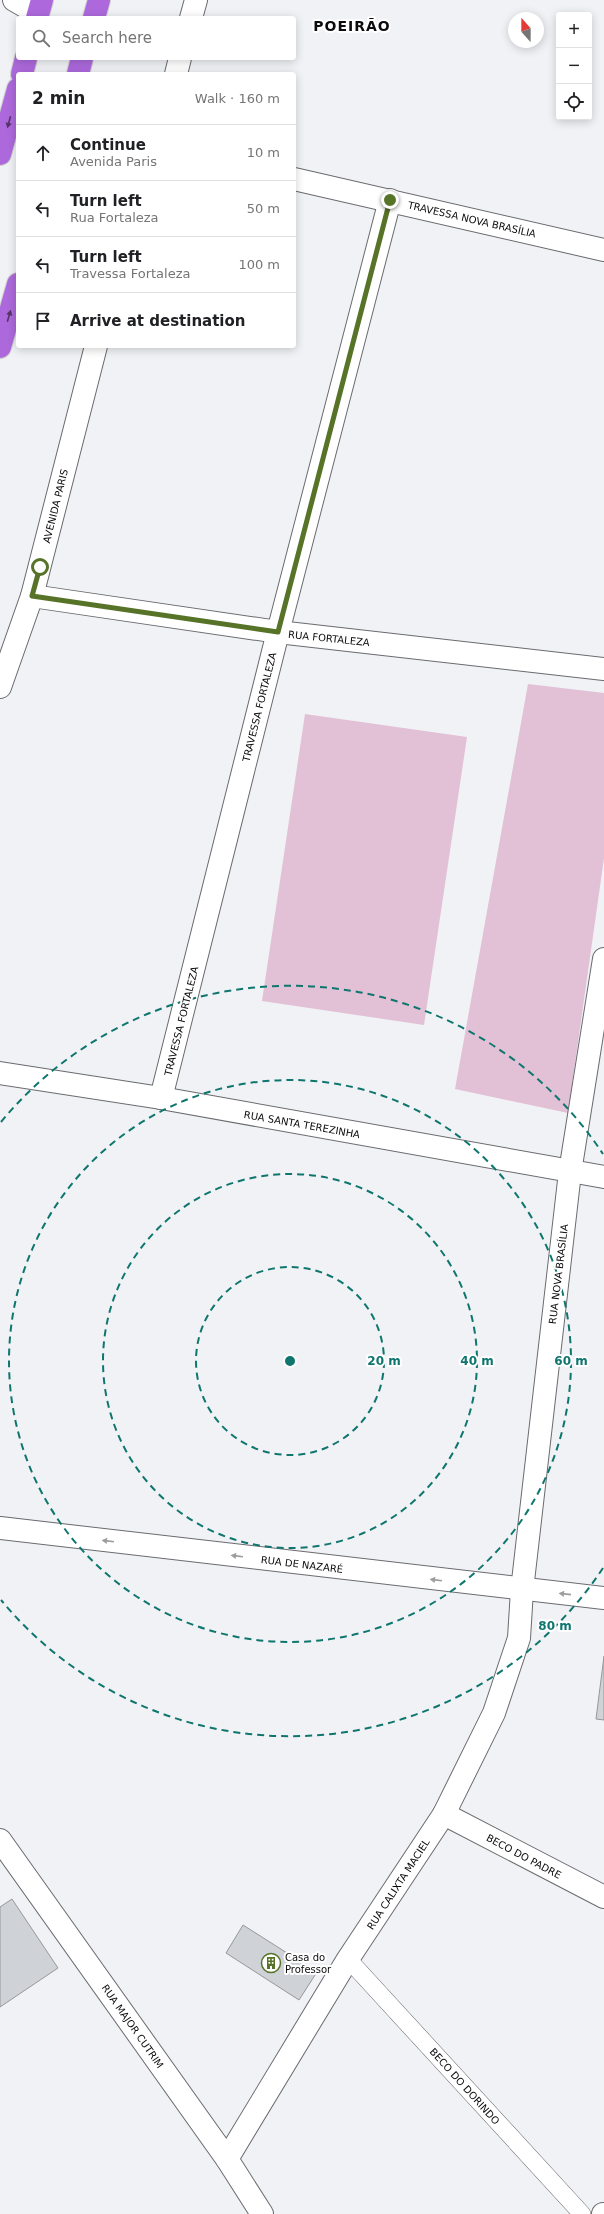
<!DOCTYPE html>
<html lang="en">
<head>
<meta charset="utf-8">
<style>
	body { margin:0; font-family:"DejaVu Sans",sans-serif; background:#f6f6f6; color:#202124 }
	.controls { position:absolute; right:12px; top:12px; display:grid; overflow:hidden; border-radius:4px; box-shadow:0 2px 10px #0003 }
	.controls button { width:36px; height:36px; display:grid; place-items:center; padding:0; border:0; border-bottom:1px solid #e0e0e0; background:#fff; color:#202124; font:20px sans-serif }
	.compass { position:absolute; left:508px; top:12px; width:36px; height:36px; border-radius:50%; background:#fff; box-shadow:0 2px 10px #0003; rotate:339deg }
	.stop { position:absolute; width:12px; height:12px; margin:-9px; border:3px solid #567328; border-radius:50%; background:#fff }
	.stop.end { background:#567328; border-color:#fff; box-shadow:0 1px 4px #0008 }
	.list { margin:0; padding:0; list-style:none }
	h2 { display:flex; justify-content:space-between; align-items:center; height:52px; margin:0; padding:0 16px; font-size:17px }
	h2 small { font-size:13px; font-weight:400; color:#757577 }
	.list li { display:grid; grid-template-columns:26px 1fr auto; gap:12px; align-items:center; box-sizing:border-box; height:56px; padding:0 16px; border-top:1px solid #e0e0e0 }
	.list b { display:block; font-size:15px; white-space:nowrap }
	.list p { margin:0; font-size:13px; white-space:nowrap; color:#757577 }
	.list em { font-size:13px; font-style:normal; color:#757577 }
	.icon { flex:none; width:22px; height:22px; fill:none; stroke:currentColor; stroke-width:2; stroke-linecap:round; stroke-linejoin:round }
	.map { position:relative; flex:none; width:604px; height:2214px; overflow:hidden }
	.search { position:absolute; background:#fff; box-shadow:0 2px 10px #0003; left:16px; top:16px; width:280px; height:44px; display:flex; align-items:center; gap:10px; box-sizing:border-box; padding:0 14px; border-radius:4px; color:#757577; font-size:15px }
	.panel { position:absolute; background:#fff; box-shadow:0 2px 10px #0003; left:16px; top:72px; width:280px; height:276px; border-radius:4px }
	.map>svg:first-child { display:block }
	.green { fill:#e2c0d6 }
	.building { fill:#cfd2d6; stroke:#94989b }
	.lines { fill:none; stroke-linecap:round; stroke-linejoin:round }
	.lane-casing { stroke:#6a6b6f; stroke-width:18 }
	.street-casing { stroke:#6a6b6f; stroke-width:24 }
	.highway-casing { stroke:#cececf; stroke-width:24 }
	.lane { stroke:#fff; stroke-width:17 }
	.street { stroke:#fff; stroke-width:22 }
	.highway { stroke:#ad69dc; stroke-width:22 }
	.oneway { fill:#54356a }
	.oneway2 { fill:#9d9d9e }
	.route { stroke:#567328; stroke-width:5 }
	.ring { fill:none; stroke:#0f766e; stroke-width:2; stroke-dasharray:7 5 }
	.labels { text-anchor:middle; stroke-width:4; stroke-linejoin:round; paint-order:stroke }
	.street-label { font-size:10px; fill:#0b0b0d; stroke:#fff }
	.poi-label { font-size:10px; fill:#0b0b0d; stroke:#fff; text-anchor:start }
	.district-label { font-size:14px; font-weight:bold; letter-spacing:1px; fill:#0b0b0d; stroke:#fff }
	.centre { fill:#0f766e; stroke:#fff; stroke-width:2 }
	.ring-label { font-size:12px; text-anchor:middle; font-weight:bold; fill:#0f766e; stroke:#fff; stroke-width:4; stroke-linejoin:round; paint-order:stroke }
</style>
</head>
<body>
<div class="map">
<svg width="604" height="2214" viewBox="0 0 604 2214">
	<rect width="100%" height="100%" fill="#f1f2f6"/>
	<g class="green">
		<polygon points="528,684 604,693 604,858 568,1113 455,1089"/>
		<polygon points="305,714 467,737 424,1025 262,1001"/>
	</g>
	<g class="building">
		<polygon points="604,1656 604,1720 596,1719"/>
		<polygon points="12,1899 58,1968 0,2007 0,1907"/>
		<polygon points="243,1925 317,1972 299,2000 226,1953"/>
	</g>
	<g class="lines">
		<g class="lane-casing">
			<polyline id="lane" points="348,1959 582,2214"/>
		</g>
		<g class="street-casing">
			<g id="street">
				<polyline points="14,0 38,14"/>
				<polyline points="191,18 196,0"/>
				<polyline points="176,74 180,58"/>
				<polyline points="294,179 604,250"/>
				<polyline points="32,596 278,632 604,669"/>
				<polyline points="0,687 32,596 96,346"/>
				<polyline points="0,1073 161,1098 604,1177"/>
				<polyline points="161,1098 278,632 390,200"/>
				<polyline points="0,1528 604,1598"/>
				<polyline points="444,1814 604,1897"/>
				<polyline points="0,1840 227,2159 262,2214"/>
				<polyline points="227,2159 348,1959 444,1814 494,1713 519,1638 522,1590 570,1172 604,959"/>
				<polyline points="603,2214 604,2214"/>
			</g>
		</g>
		<g class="highway-casing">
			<g id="highway">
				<polyline points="37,18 42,0"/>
				<polyline points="94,18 99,0"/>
				<polyline points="22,74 26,58"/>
				<polyline points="78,74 82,58"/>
				<polyline points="0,154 18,89"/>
				<polyline points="0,347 18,284"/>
			</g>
		</g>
		<use href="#lane" class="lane"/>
		<use href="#street" class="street"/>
		<use href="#highway" class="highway"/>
	</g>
	<defs><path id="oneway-solid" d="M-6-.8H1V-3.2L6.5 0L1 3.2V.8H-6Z"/></defs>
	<g class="oneway">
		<use href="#oneway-solid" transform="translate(9 122) rotate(105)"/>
		<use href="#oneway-solid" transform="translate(9 316) rotate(-74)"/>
	</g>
	<g class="oneway2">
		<use href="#oneway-solid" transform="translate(108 1541) rotate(-173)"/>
		<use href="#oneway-solid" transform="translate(237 1556) rotate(-173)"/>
		<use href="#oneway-solid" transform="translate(436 1580) rotate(-173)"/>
		<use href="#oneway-solid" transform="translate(565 1594) rotate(-174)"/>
	</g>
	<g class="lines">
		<polyline class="route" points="40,567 32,596 278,632 390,200"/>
	</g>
	<g class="ring">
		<circle cx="290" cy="1361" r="94"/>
		<circle cx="290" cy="1361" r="187"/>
		<circle cx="290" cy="1361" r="281"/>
		<path d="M603 1568A375 375 0 0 1 1 1600M1 1122A375 375 0 0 1 603 1154"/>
	</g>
	<defs>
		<g id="building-ring" transform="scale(1)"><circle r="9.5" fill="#fff" stroke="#567328" stroke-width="1.5"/><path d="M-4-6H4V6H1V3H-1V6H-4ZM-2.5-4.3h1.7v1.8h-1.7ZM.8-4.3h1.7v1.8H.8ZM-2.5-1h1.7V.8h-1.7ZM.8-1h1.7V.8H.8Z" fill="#567328"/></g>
	</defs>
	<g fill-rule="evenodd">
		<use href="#building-ring" x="271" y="1963"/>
	</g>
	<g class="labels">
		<g class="street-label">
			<text transform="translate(472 219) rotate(13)" y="4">TRAVESSA NOVA BRASÍLIA</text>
			<text transform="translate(55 506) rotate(-76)" y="4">AVENIDA PARIS</text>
			<text transform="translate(329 638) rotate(6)" y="4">RUA FORTALEZA</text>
			<text transform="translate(259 707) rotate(-76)" y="4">TRAVESSA FORTALEZA</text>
			<text transform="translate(181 1021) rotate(-76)" y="4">TRAVESSA FORTALEZA</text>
			<text transform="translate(302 1124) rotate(10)" y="4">RUA SANTA TEREZINHA</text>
			<text transform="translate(558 1274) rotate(-83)" y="4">RUA NOVA BRASÍLIA</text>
			<text transform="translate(302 1564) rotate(7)" y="4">RUA DE NAZARÉ</text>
			<text transform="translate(524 1856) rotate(28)" y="4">BECO DO PADRE</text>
			<text transform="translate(398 1884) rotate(-57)" y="4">RUA CALIXTA MACIEL</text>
			<text transform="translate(133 2026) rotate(55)" y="4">RUA MAJOR CUTRIM</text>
			<text transform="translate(465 2086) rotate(48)" y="4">BECO DO DORINDO</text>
		</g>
		<g class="poi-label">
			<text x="285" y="1961">Casa do<tspan x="285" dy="12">Professor</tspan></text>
		</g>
		<g class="district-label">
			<text x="352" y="31">POEIRÃO</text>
		</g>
	</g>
	<circle cx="290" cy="1361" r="6" class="centre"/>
	<g class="ring-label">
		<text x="384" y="1365">20 m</text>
		<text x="477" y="1365">40 m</text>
		<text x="571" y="1365">60 m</text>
		<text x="555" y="1630">80 m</text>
	</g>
</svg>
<div class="controls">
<button>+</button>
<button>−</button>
<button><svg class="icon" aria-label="locate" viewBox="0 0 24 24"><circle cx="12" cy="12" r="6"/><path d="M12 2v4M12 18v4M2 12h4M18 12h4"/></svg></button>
</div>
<svg class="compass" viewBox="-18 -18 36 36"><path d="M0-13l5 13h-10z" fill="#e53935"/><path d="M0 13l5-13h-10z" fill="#757577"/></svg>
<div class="stop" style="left:40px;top:567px"></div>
<div class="stop end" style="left:390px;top:200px"></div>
<div class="search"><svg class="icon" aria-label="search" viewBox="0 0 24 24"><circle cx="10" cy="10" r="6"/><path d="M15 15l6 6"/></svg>Search here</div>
<section class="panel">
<h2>2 min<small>Walk · 160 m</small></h2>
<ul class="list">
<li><svg class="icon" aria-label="ahead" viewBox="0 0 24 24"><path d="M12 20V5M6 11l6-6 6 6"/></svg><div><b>Continue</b><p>Avenida Paris</p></div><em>10 m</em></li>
<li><svg class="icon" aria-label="left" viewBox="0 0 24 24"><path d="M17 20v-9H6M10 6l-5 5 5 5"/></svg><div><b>Turn left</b><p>Rua Fortaleza</p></div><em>50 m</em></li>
<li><svg class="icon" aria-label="left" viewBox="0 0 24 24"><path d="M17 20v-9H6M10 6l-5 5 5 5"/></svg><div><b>Turn left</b><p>Travessa Fortaleza</p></div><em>100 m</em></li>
<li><svg class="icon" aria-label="arrive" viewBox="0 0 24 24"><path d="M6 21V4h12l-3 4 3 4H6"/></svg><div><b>Arrive at destination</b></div></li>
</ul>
</section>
</div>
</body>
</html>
